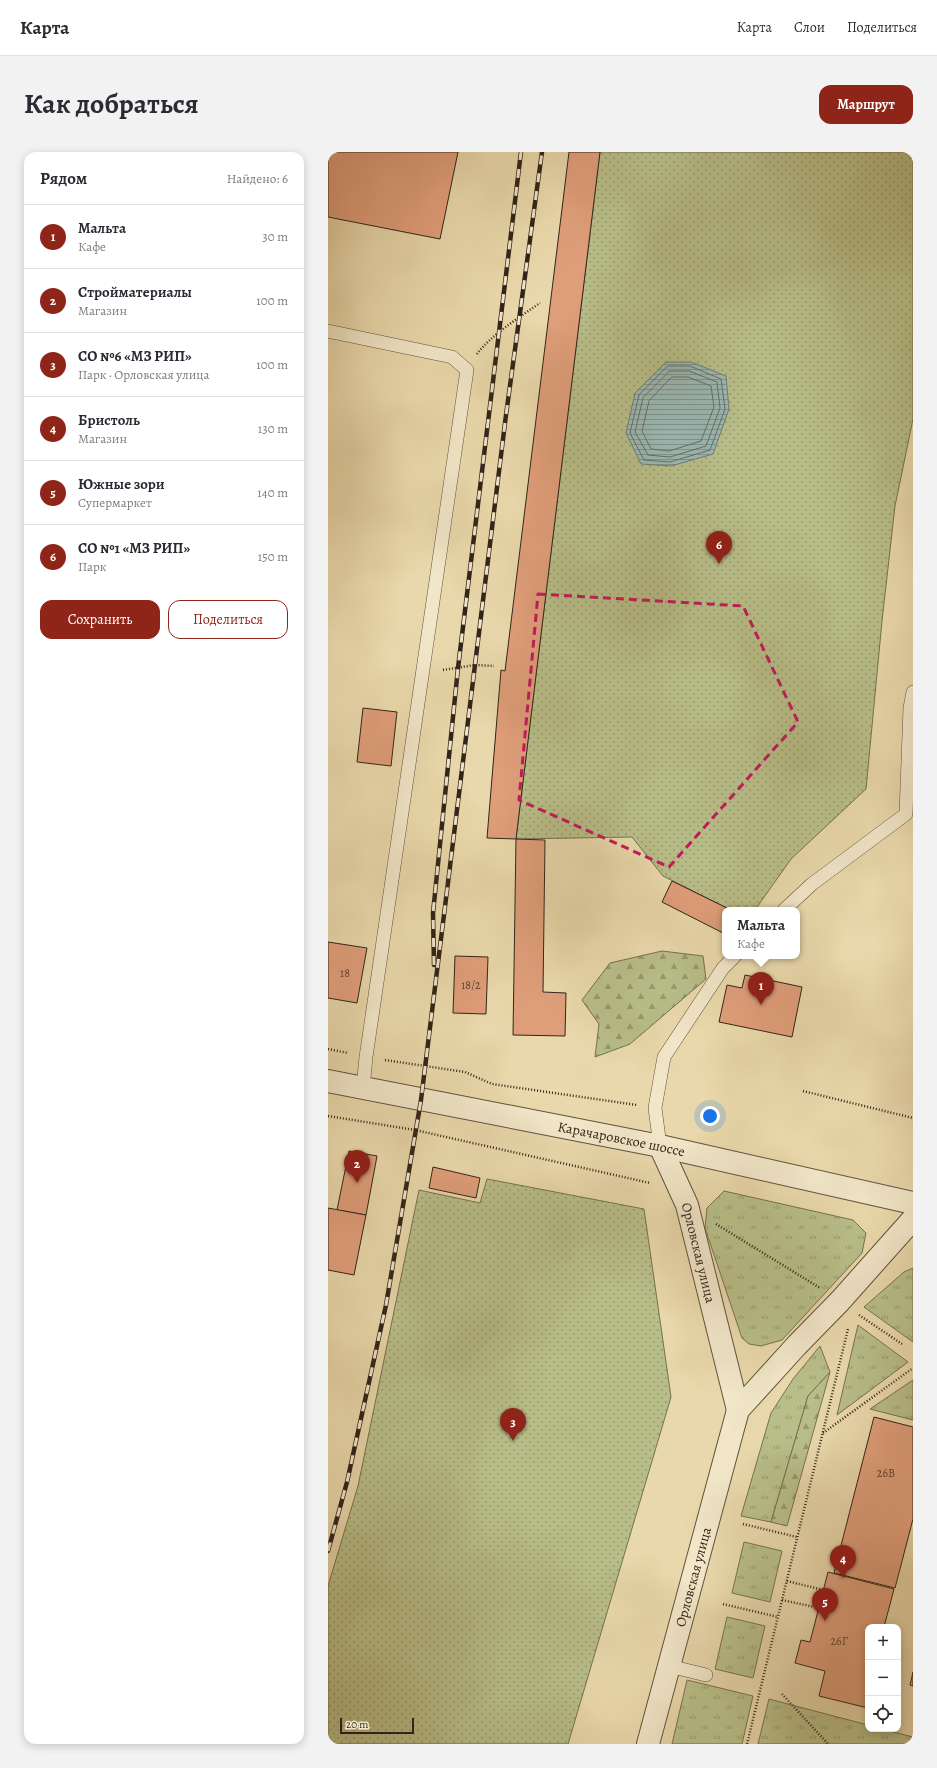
<!DOCTYPE html>
<html lang="ru">
<head>
<meta charset="utf-8">
<style>
	body { margin:0; font-family:Alegreya,serif; background:#f2f2f3; color:#2b2b33 }
	.controls { position:absolute; right:12px; bottom:12px; display:grid; overflow:hidden; border-radius:8px; box-shadow:0 2px 10px #0003 }
	.controls button { width:36px; height:36px; display:grid; place-items:center; padding:0; border:0; border-bottom:1px solid #e1e1e2; background:#fff; color:#2b2b33; font:20px sans-serif }
	.scale { position:absolute; left:12px; bottom:10px; width:74px; box-sizing:border-box; padding-left:4px; border:2px solid #32241a; border-top:0; font-size:11px; line-height:14px; white-space:nowrap; color:#32241a; -webkit-text-stroke:3px #f1e6c8; paint-order:stroke }
	.you { position:absolute; left:382px; top:964px; width:14px; height:14px; margin:-10px; border:3px solid #fff; border-radius:50%; background:#1a73e8; box-shadow:0 0 0 6px #1a73e833 }
	.badge { display:grid; place-items:center; width:26px; height:26px; border-radius:50%; background:#8f2418; color:#fff; font-size:13px; font-weight:700 }
	.pin { position:absolute; translate:-50% -33px; filter:drop-shadow(0 1px 2px #0008) }
	.pin::after { content:''; position:absolute; top:21px; width:14px; height:12px; background:inherit; clip-path:polygon(0 0,100% 0,50% 100%) }
	.popup { position:absolute; left:394px; top:755px; width:78px; height:52px; box-sizing:border-box; display:grid; place-content:center; border-radius:8px; background:#fff; filter:drop-shadow(0 1px 3px #0005); font-size:13px; white-space:nowrap; color:#7c7c81 }
	.popup b { font-size:15px; color:#2b2b33 }
	.popup::after { content:''; position:absolute; left:50%; top:100%; margin-left:-8px; border:8px solid transparent; border-top-color:#fff }
	.list { margin:0; padding:0; list-style:none }
	h2 { display:flex; justify-content:space-between; align-items:center; height:52px; margin:0; padding:0 16px; font-size:17px }
	h2 small { font-size:13px; font-weight:400; color:#7c7c81 }
	.list li { display:grid; grid-template-columns:26px 1fr auto; gap:12px; align-items:center; box-sizing:border-box; height:64px; padding:0 16px; border-top:1px solid #e1e1e2 }
	.list b { display:block; font-size:15px; white-space:nowrap }
	.list p { margin:0; font-size:13px; white-space:nowrap; color:#7c7c81 }
	.list em { font-size:13px; font-style:normal; color:#7c7c81 }
	.actions { display:flex; gap:8px; padding:12px 16px }
	.actions a { flex:1; padding:9px 0; border:1px solid #8f2418; border-radius:12px; text-align:center; font-size:14px; color:#8f2418 }
	.actions .main { background:#8f2418; color:#fff }
	.icon { flex:none; width:22px; height:22px; fill:none; stroke:currentColor; stroke-width:2; stroke-linecap:round; stroke-linejoin:round }
	.map { position:relative; flex:none; width:585px; height:1592px; overflow:hidden; border-radius:12px }
	header { display:flex; align-items:center; gap:24px; box-sizing:border-box; height:56px; padding:0 20px; background:#fff; border-bottom:1px solid #e1e1e2 }
	header strong { font-size:19px }
	nav { display:flex; gap:22px; margin-inline-start:auto; font-size:14px }
	.intro { display:flex; align-items:center; justify-content:space-between; box-sizing:border-box; height:96px; padding:0 24px }
	h1 { margin:0; font-size:28px }
	.button { padding:10px 18px; border-radius:12px; background:#8f2418; color:#fff; font-size:14px; font-weight:700 }
	main { display:flex; gap:24px; padding:0 24px }
	aside { flex:1; background:#fff; border-radius:12px; box-shadow:0 2px 10px #0003 }
	.map>svg:first-child { display:block }
	.grass { fill:url(#grass-tufts); stroke:#757151 }
	.forest { fill:url(#forest-firs); stroke:#757151 }
	.garden { fill:url(#garden-dots); stroke:#757151 }
	.water { fill:url(#water-rules); stroke:#707d76 }
	.lines { fill:none; stroke-linecap:round; stroke-linejoin:round }
	.shore { stroke:#666e66; stroke-width:1 }
	.building { fill:#df9e7a; stroke:#32241a }
	.service-casing { stroke:#60513e; stroke-width:14 }
	.minor-casing { stroke:#60513e; stroke-width:24 }
	.tertiary-casing { stroke:#60513e; stroke-width:24 }
	.path { stroke:#32241a; stroke-width:2.5; stroke-dasharray:1 2; stroke-linecap:butt }
	.service { stroke:#f1e6c8; stroke-width:13 }
	.minor { stroke:#f1e6c8; stroke-width:22 }
	.tertiary { stroke:#f1e6c8; stroke-width:22 }
	.rail-casing { stroke:#32241a; stroke-width:4.5 }
	.rail { stroke:#f1e6c8; stroke-width:3; stroke-dasharray:9; stroke-linecap:butt }
	.marked { fill:none; stroke:#c2185b; stroke-width:3; stroke-dasharray:8 5; stroke-linejoin:round }
	.labels { text-anchor:middle; stroke-width:3; stroke-linejoin:round; paint-order:stroke }
	.number-label { font-size:12px; fill:#5d4232 }
	.street-label { font-size:14px; fill:#32241a; stroke:#f1e6c8 }
</style>
</head>
<body>
<header>
<strong>Карта</strong>
<nav><a>Карта</a><a>Слои</a><a>Поделиться</a></nav>
</header>
<div class="intro"><h1>Как добраться</h1><a class="button">Маршрут</a></div>
<main>
<aside>
<h2>Рядом<small>Найдено: 6</small></h2>
<ul class="list">
<li><span class="badge">1</span><div><b>Мальта</b><p>Кафе</p></div><em>30 m</em></li>
<li><span class="badge">2</span><div><b>Стройматериалы</b><p>Магазин</p></div><em>100 m</em></li>
<li><span class="badge">3</span><div><b>СО №6 «МЗ РИП»</b><p>Парк · Орловская улица</p></div><em>100 m</em></li>
<li><span class="badge">4</span><div><b>Бристоль</b><p>Магазин</p></div><em>130 m</em></li>
<li><span class="badge">5</span><div><b>Южные зори</b><p>Супермаркет</p></div><em>140 m</em></li>
<li><span class="badge">6</span><div><b>СО №1 «МЗ РИП»</b><p>Парк</p></div><em>150 m</em></li>
</ul>
<div class="actions"><a class="main">Сохранить</a><a>Поделиться</a></div>
</aside>
<div class="map">
<svg width="585" height="1592" viewBox="0 0 585 1592">
	<defs>
		<pattern id="grass-tufts" width="24" height="20" patternUnits="userSpaceOnUse"><rect width="24" height="20" fill="#b8be88"/><path d="M3 7l-1-3M5 7V3M7 7l1-3M15 17l-1-3M17 17v-4M19 17l1-3" fill="none" stroke="#969a6e"/></pattern>
		<pattern id="forest-firs" width="22" height="20" patternUnits="userSpaceOnUse"><rect width="22" height="20" fill="#b8be88"/><path d="M5 1l3.5 6h-7zM16 11l3.5 6h-7z" fill="#969a6e"/></pattern>
		<pattern id="garden-dots" width="8" height="8" patternUnits="userSpaceOnUse"><rect width="8" height="8" fill="#b8be88"/><path d="M2 2h.1M6 6h.1" fill="none" stroke="#969a6e" stroke-width="1.8" stroke-linecap="round"/></pattern>
		<pattern id="water-rules" width="6" height="5" patternUnits="userSpaceOnUse"><rect width="6" height="5" fill="#9ab8b3"/><path d="M0 2.5h6" fill="none" stroke="#7e9591"/></pattern>
	</defs>
	<rect width="100%" height="100%" fill="#e9d8ab"/>
	<filter id="stains"><feTurbulence type="fractalNoise" baseFrequency=".005" numOctaves="4"/><feColorMatrix values="0 0 0 0 .2 0 0 0 0 .09 0 0 0 0 .02 0 0 0 .5 -.17"/></filter>
	<radialGradient id="worn" r=".72"><stop offset=".6" stop-color="#630" stop-opacity="0"/><stop offset="1" stop-color="#630" stop-opacity=".3"/></radialGradient>
	<g class="grass">
		<polygon points="396,1039 525,1068 538,1081 534,1101 454,1188 433,1194 421,1192 414,1186 377,1076 379,1056"/>
		<polygon points="585,1116 585,1190 536,1155 576,1120"/>
		<polygon points="530,1173 580,1210 509,1263"/>
		<polygon points="492,1194 502,1220 480,1244 443,1370 413,1364 443,1261 465,1227"/>
		<polygon points="585,1228 585,1268 542,1257"/>
		<polygon points="416,1390 454,1399 442,1450 404,1441"/>
		<polygon points="399,1465 437,1474 425,1526 387,1517"/>
		<polygon points="359,1528 425,1544 414,1592 344,1592"/>
		<polygon points="441,1547 540,1573 540,1577 554,1577 585,1585 585,1592 430,1592"/>
	</g>
	<g class="forest">
		<polygon points="334,799 375,804 378,827 302,892 267,905 271,872 254,848 282,811"/>
		<polygon points="502,1220 459,1374 443,1370 480,1244"/>
	</g>
	<g class="garden">
		<polygon points="272,0 585,0 585,267 567,354 554,469 538,637 463,707 427,758 403,758 335,724 304,685 188,687"/>
		<polygon points="159,1027 316,1057 343,1245 240,1592 0,1592 0,1434 30,1334 91,1038 152,1051"/>
	</g>
	<polygon class="water" points="338,210 363,210 398,224 401,257 385,302 343,314 313,312 298,281 307,241"/>
	<g class="lines">
		<g class="shore">
			<polygon points="340,214 362,214 393,227 397,257 382,298 342,310 316,308 302,281 311,243"/>
			<polygon points="342,219 361,219 389,230 392,256 378,294 342,305 320,303 307,280 315,246"/>
			<polygon points="344,225 360,225 383,234 386,255 373,289 341,299 323,297 314,279 321,249"/>
		</g>
	</g>
	<g class="building">
		<polygon points="0,0 130,0 112,87 0,65"/>
		<polygon points="241,0 272,0 188,687 159,686 173,518 177,519"/>
		<polygon points="35,556 69,560 63,614 29,610"/>
		<polygon points="188,687 217,688 215,840 238,841 237,884 185,883"/>
		<polygon points="344,729 403,758 397,758 397,782 334,750"/>
		<polygon points="0,790 39,796 29,851 0,846"/>
		<polygon points="127,804 160,805 158,862 125,861"/>
		<polygon points="417,823 474,835 464,885 391,870 399,833 414,836"/>
		<polygon points="21,999 49,1004 38,1063 9,1058"/>
		<polygon points="105,1015 152,1026 148,1046 101,1036"/>
		<polygon points="0,1056 38,1063 26,1123 0,1118"/>
		<polygon points="546,1265 585,1275 585,1367 567,1436 506,1421"/>
		<polygon points="500,1420 566,1437 556,1475 540,1475 540,1556 491,1544 497,1519 467,1511 473,1488 482,1490"/>
		<polygon points="585,1520 585,1534 582,1533"/>
	</g>
	<g class="lines">
		<g class="service-casing">
			<g id="service">
				<polyline points="0,179 124,205 139,218 38,905 35,936"/>
				<polyline points="456,758 484,732 578,662 582,556 585,540"/>
				<polyline points="332,994 327,956 336,905 395,816 407,804"/>
				<polyline points="341,1514 378,1523"/>
			</g>
		</g>
		<g class="minor-casing">
			<g id="minor">
				<path id="s1" d="M332,994L359,1053L410,1258"/>
				<path id="s2" d="M320,1592L410,1258L469,1193L512,1149L585,1067"/>
			</g>
		</g>
		<g class="tertiary-casing">
			<g id="tertiary">
				<path id="s3" d="M0,929L332,994L585,1051"/>
			</g>
		</g>
		<g class="path">
			<path d="M149,202C162,184 193,164 212,151"/>
			<polyline points="115,518 147,513 166,514"/>
			<polyline points="0,897 20,901"/>
			<polyline points="57,908 137,920 164,932 309,953"/>
			<polyline points="475,939 585,966"/>
			<polyline points="0,964 87,978 322,1031"/>
			<polyline points="388,1072 492,1136"/>
			<polyline points="531,1163 574,1192"/>
			<polyline points="495,1281 585,1216"/>
			<polyline points="415,1372 469,1385"/>
			<polyline points="459,1429 495,1438"/>
			<polyline points="454,1448 491,1456"/>
			<polyline points="395,1452 450,1465"/>
			<polyline points="454,1542 500,1592"/>
			<polyline points="419,1592 520,1177"/>
		</g>
		<use href="#service" class="service"/>
		<use href="#minor" class="minor"/>
		<use href="#tertiary" class="tertiary"/>
		<g class="rail-casing">
			<g id="rail">
				<polyline points="106,813 105,761 130,516 193,0"/>
				<polyline points="0,1399 19,1330 58,1153 93,948 178,263 214,0"/>
			</g>
		</g>
		<use href="#rail" class="rail"/>
	</g>
	<path class="marked" d="M210,442L415,454L470,570L341,715L191,648Z"/>
	<g class="labels">
		<g class="number-label">
			<text x="17" y="825">18</text>
			<text x="143" y="837">18/2</text>
			<text x="558" y="1325">26В</text>
			<text x="511" y="1493">26Г</text>
		</g>
		<g class="street-label">
			<text dy="5" stroke="none"><textPath href="#s3" startOffset="299">Карачаровское шоссе</textPath></text>
			<text dy="5" stroke="none"><textPath href="#s1" startOffset="114">Орловская улица</textPath></text>
			<text dy="5" stroke="none"><textPath href="#s2" startOffset="173">Орловская улица</textPath></text>
		</g>
	</g>
	<rect width="100%" height="100%" filter="url(#stains)"/>
	<rect width="100%" height="100%" fill="url(#worn)"/>
</svg>
<div class="controls">
<button>+</button>
<button>−</button>
<button><svg class="icon" aria-label="locate" viewBox="0 0 24 24"><circle cx="12" cy="12" r="6"/><path d="M12 2v4M12 18v4M2 12h4M18 12h4"/></svg></button>
</div>
<div class="scale">20 m</div>
<div class="you"></div>
<div class="pin badge" style="left:433px;top:853px">1</div>
<div class="popup"><b>Мальта</b>Кафе</div>
<div class="pin badge" style="left:29px;top:1031px">2</div>
<div class="pin badge" style="left:185px;top:1289px">3</div>
<div class="pin badge" style="left:515px;top:1426px">4</div>
<div class="pin badge" style="left:497px;top:1469px">5</div>
<div class="pin badge" style="left:391px;top:412px">6</div>
</div>
</main>
</body>
</html>
